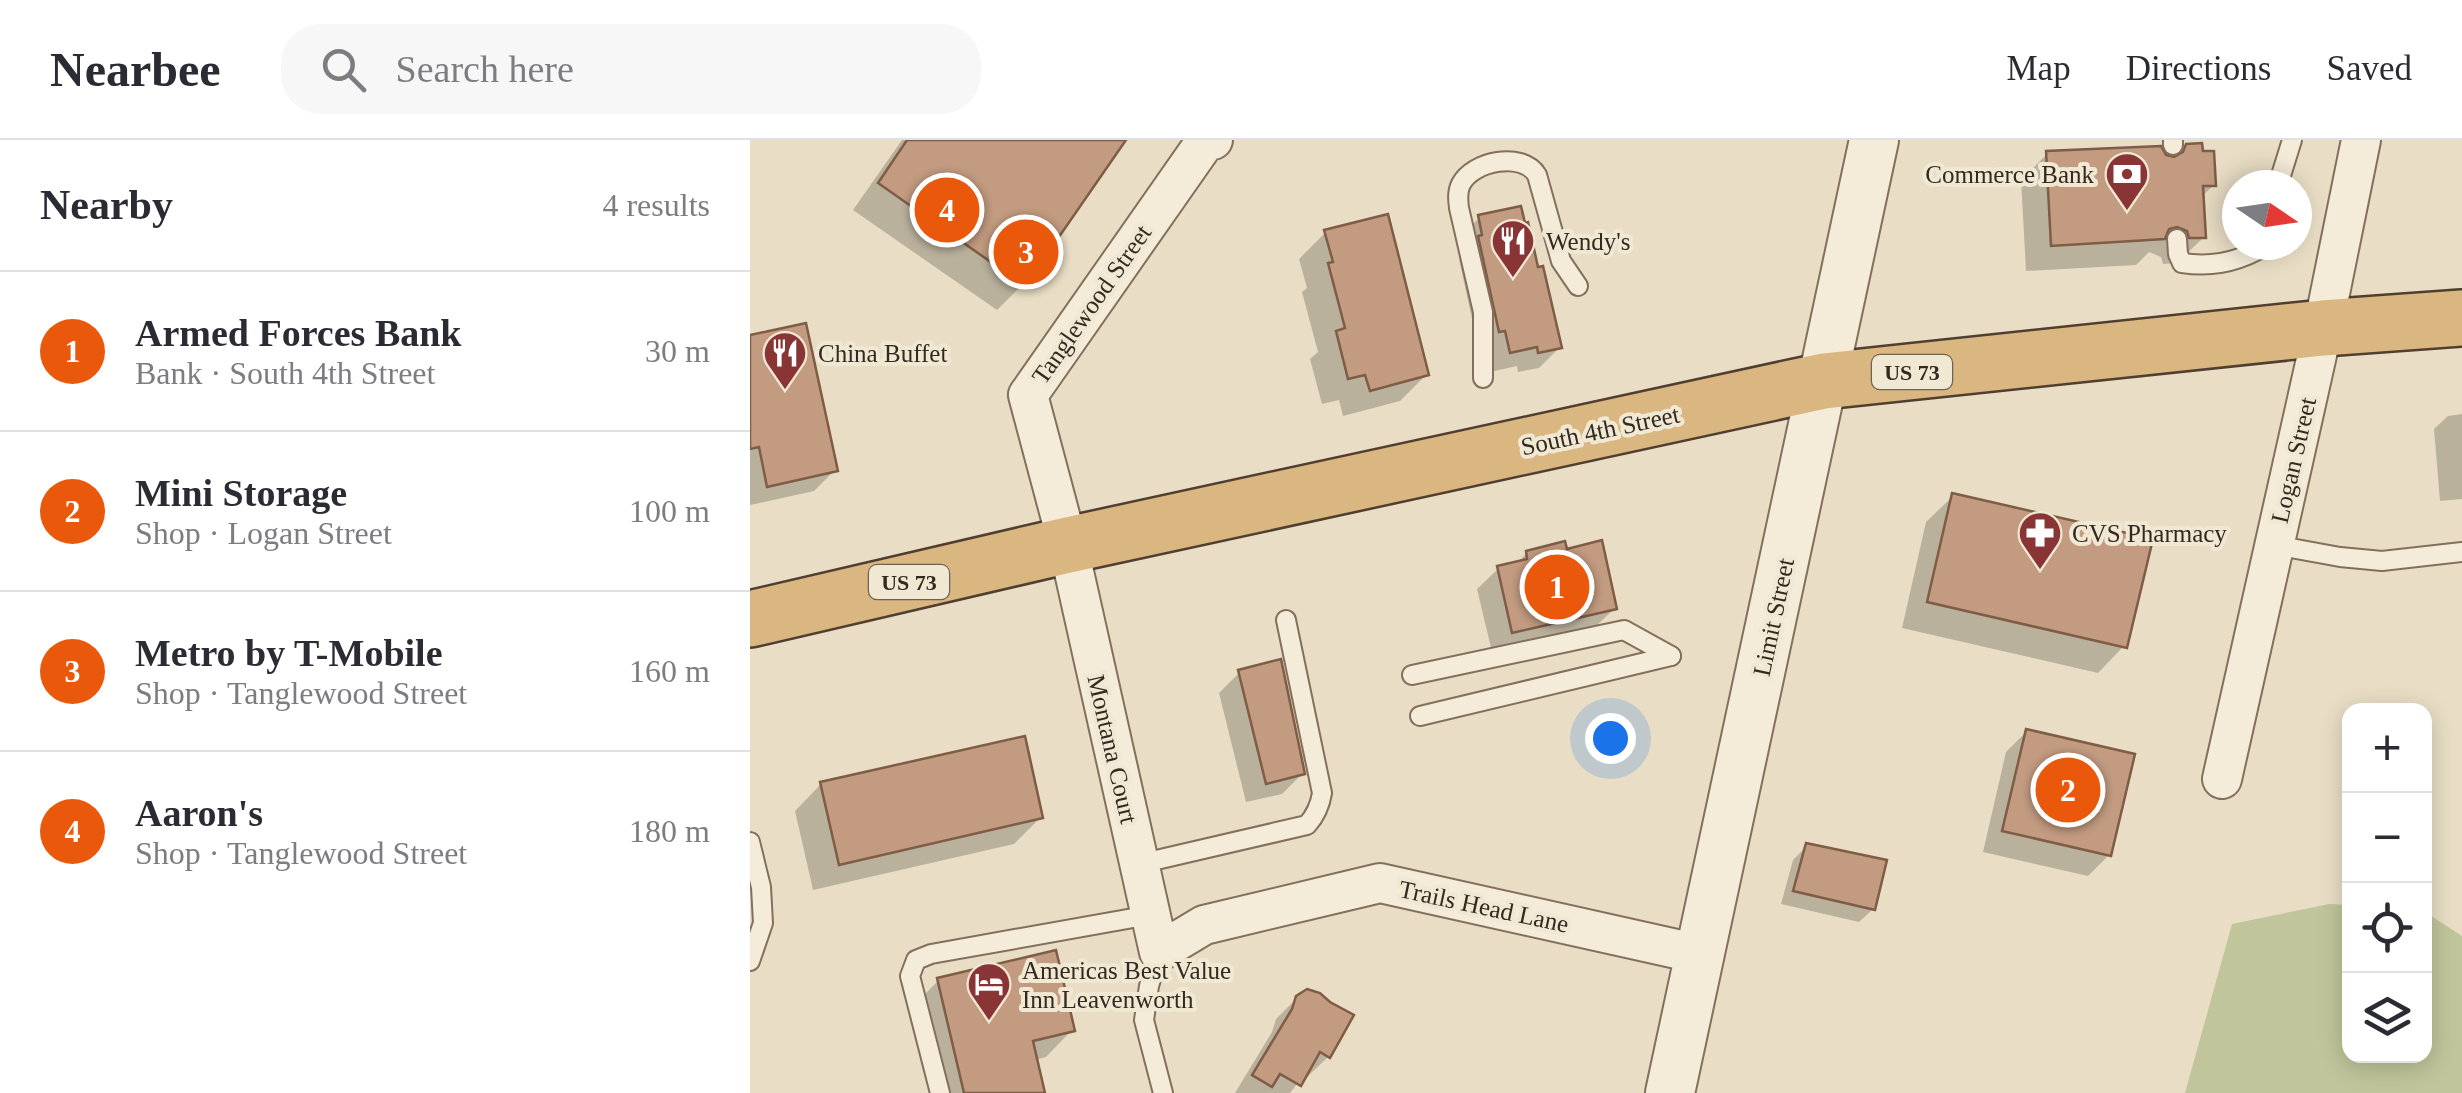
<!DOCTYPE html>
<html lang="en">
<head>
<meta charset="utf-8">
<style>
	body { margin:0; font-family:Georgia,serif; background:#f7f7f7; color:#2b2b33 }
	.controls { position:absolute; right:30px; bottom:30px; display:grid; overflow:hidden; border-radius:20px; box-shadow:0 5px 25px #0003 }
	.controls button { width:90px; height:90px; display:grid; place-items:center; padding:0; border:0; border-bottom:2px solid #e1e1e2; background:#fff; color:#2b2b33; font:50px sans-serif }
	.compass { position:absolute; left:1472px; top:30px; width:90px; height:90px; border-radius:50%; background:#fff; box-shadow:0 5px 25px #0003; rotate:103deg }
	.you { position:absolute; left:860px; top:598px; width:35px; height:35px; margin:-25px; border:8px solid #fff; border-radius:50%; background:#1a73e8; box-shadow:0 0 0 15px #1a73e833 }
	.badge { display:grid; place-items:center; width:65px; height:65px; border-radius:50%; background:#ea580c; color:#fff; font-size:32px; font-weight:700 }
	.pin { position:absolute; translate:-50% -50%; border:5px solid #fff; box-shadow:0 2px 10px #0006 }
	.list { margin:0; padding:0; list-style:none }
	h2 { display:flex; justify-content:space-between; align-items:center; height:130px; margin:0; padding:0 40px; font-size:42px }
	h2 small { font-size:32px; font-weight:400; color:#7c7c81 }
	.list li { display:grid; grid-template-columns:65px 1fr auto; gap:30px; align-items:center; box-sizing:border-box; height:160px; padding:0 40px; border-top:2px solid #e1e1e2 }
	.list b { display:block; font-size:38px; white-space:nowrap }
	.list p { margin:0; font-size:32px; white-space:nowrap; color:#7c7c81 }
	.list em { font-size:32px; font-style:normal; color:#7c7c81 }
	.icon { flex:none; width:55px; height:55px; fill:none; stroke:currentColor; stroke-width:2; stroke-linecap:round; stroke-linejoin:round }
	.map { position:relative; flex:none; width:1712px; height:953px; overflow:hidden }
	header { display:flex; align-items:center; gap:60px; box-sizing:border-box; height:140px; padding:0 50px; background:#fff; border-bottom:2px solid #e1e1e2 }
	header strong { font-size:48px }
	nav { display:flex; gap:55px; margin-inline-start:auto; font-size:35px }
	.search { width:700px; height:90px; background:#f7f7f7; display:flex; align-items:center; gap:25px; box-sizing:border-box; padding:0 35px; border-radius:40px; color:#7c7c81; font-size:38px }
	main { display:flex }
	aside { flex:1; background:#fff }
	.map>svg:first-child { display:block }
	.green { fill:#c1c59b }
	.shadow { fill:#0003 }
	.building { fill:#c29b80; stroke:#7e5c46; stroke-width:2.5 }
	.lines { fill:none; stroke-linecap:round; stroke-linejoin:round }
	.service-casing { stroke:#82705d; stroke-width:22 }
	.minor-casing { stroke:#82705d; stroke-width:42 }
	.tertiary-casing { stroke:#82705d; stroke-width:52 }
	.trunk-casing { stroke:#503f31; stroke-width:60 }
	.service { stroke:#f4ebd8; stroke-width:18 }
	.minor { stroke:#f4ebd8; stroke-width:38 }
	.tertiary { stroke:#f4ebd8; stroke-width:48 }
	.trunk { stroke:#dab681; stroke-width:55 }
	.labels { text-anchor:middle; stroke-width:8; stroke-linejoin:round; paint-order:stroke }
	.shield { fill:#f1e8d4; stroke:#6c6256; stroke-width:2.5 }
	.shield-label { font-size:22px; font-weight:bold; fill:#332920 }
	.poi-label { font-size:25px; fill:#332920; stroke:#f1e8d4; text-anchor:start }
	.street-label { font-size:25px; fill:#332920; stroke:#f1e8d4 }
</style>
</head>
<body>
<header>
<strong>Nearbee</strong>
<div class="search"><svg class="icon" aria-label="search" viewBox="0 0 24 24"><circle cx="10" cy="10" r="6"/><path d="M15 15l6 6"/></svg>Search here</div>
<nav><a>Map</a><a>Directions</a><a>Saved</a></nav>
</header>
<main>
<aside>
<h2>Nearby<small>4 results</small></h2>
<ul class="list">
<li><span class="badge">1</span><div><b>Armed Forces Bank</b><p>Bank · South 4th Street</p></div><em>30 m</em></li>
<li><span class="badge">2</span><div><b>Mini Storage</b><p>Shop · Logan Street</p></div><em>100 m</em></li>
<li><span class="badge">3</span><div><b>Metro by T-Mobile</b><p>Shop · Tanglewood Street</p></div><em>160 m</em></li>
<li><span class="badge">4</span><div><b>Aaron's</b><p>Shop · Tanglewood Street</p></div><em>180 m</em></li>
</ul>
</aside>
<div class="map">
<svg width="1712" height="953" viewBox="0 0 1712 953">
	<rect width="100%" height="100%" fill="#e9dec5"/>
	<polygon class="green" points="1579,764 1599,765 1600,916 1674,916 1675,772 1712,796 1712,953 1435,953 1482,784"/>
	<g class="shadow">
		<polygon points="152,0 373,0 273,144 247,170 103,70"/>
		<polygon points="1437,7 1464,45 1451,57 1454,97 1427,123 1413,124 1411,117 1399,112 1386,125 1276,131 1271,40 1297,14 1414,17 1423,20"/>
		<polygon points="729,78 810,207 789,228 768,232 767,226 740,232 729,211 709,119 712,115 709,98"/>
		<polygon points="575,93 677,234 650,261 593,276 589,260 572,264 560,219 568,212 552,152 557,148 549,119"/>
		<polygon points="0,198 85,330 64,351 0,365"/>
		<polygon points="1712,274 1712,359 1690,361 1684,289 1698,276"/>
		<polygon points="1203,356 1374,506 1348,533 1152,488 1176,382"/>
		<polygon points="777,413 865,468 844,488 742,512 727,449 748,429 765,425"/>
		<polygon points="490,532 553,633 532,654 496,662 469,553"/>
		<polygon points="1277,591 1359,715 1338,736 1233,712 1256,612"/>
		<polygon points="71,644 291,677 264,704 63,750 45,671"/>
		<polygon points="1057,706 1123,769 1109,782 1031,764 1043,720"/>
		<polygon points="188,841 322,890 296,917 285,920 292,953 182,953 162,867"/>
		<polygon points="547,858 601,876 578,917 557,937 554,935 540,953 485,953 522,892 526,879"/>
	</g>
	<g class="building">
		<polygon points="157,0 376,0 275,146 128,43"/>
		<polygon points="1452,3 1453,11 1464,11 1466,46 1453,46 1456,98 1439,98 1437,91 1427,87 1419,89 1415,99 1301,106 1296,11 1411,6 1416,15 1424,17 1433,12 1436,4"/>
		<polygon points="771,66 775,83 778,82 788,127 793,126 812,208 788,213 787,207 760,213 755,191 749,192 728,96 732,95 728,75"/>
		<polygon points="638,74 679,235 620,251 615,235 598,239 586,191 595,188 578,123 583,122 574,90"/>
		<polygon points="56,183 88,331 17,347 9,307 0,309 0,195"/>
		<polygon points="1202,353 1403,399 1377,508 1177,462"/>
		<polygon points="852,400 867,469 762,493 747,426 777,419 776,411 815,401 817,409"/>
		<polygon points="531,519 555,634 516,644 488,530"/>
		<polygon points="1276,589 1385,614 1361,716 1252,691"/>
		<polygon points="275,596 293,678 89,725 70,642"/>
		<polygon points="1056,703 1137,720 1125,770 1043,751"/>
		<polygon points="306,810 325,891 283,901 295,953 214,953 187,838"/>
		<polygon points="557,849 570,853 580,862 604,875 580,918 570,912 551,946 530,934 522,947 502,935 542,869 546,856"/>
	</g>
	<g class="lines">
		<g class="service-casing">
			<g id="service">
				<polyline points="1423,0 1423,5"/>
				<polyline points="1528,45 1542,0"/>
				<path d="M1427,99L1428,114L1432,123C1460,127 1483,123 1508,110L1509,105"/>
				<path d="M733,238V172L709,68C708,60 707,52 711,44C723,21 772,11 787,35L811,121L828,146"/>
				<polyline points="1524,405 1590,417 1632,421 1712,412"/>
				<polyline points="662,535 874,490 921,516"/>
				<polyline points="670,576 921,516"/>
				<polyline points="0,702 11,747 13,783 0,821"/>
				<path d="M389,724L557,685C566,675 570,666 572,653L536,480"/>
				<polyline points="409,812 399,846 394,880 413,953"/>
				<polyline points="190,953 160,836 166,820 181,814 400,775"/>
			</g>
		</g>
		<g class="minor-casing">
			<g id="minor">
				<polyline points="463,0 455,2 278,255 318,405 409,812 454,785 630,743 949,814"/>
				<polyline points="1472,639 1573,188 1611,0"/>
			</g>
		</g>
		<g class="tertiary-casing">
			<polyline id="tertiary" points="920,953 1124,0"/>
		</g>
		<g class="trunk-casing">
			<polyline id="trunk" points="0,479 318,405 1074,241 1573,188 1712,178"/>
		</g>
		<use href="#service" class="service"/>
		<use href="#minor" class="minor"/>
		<use href="#tertiary" class="tertiary"/>
		<use href="#trunk" class="trunk"/>
	</g>
	<defs>
		<g id="bank-pin" transform="scale(2.25)"><path d="M0 17L-7.5 6A9.5 9.5 0 1 1 7.5 6Z" fill="#893536" stroke="#f1e8d4"/><path d="M-6-4H6V4H-6ZM0-2.3a2.3 2.3 0 1 0 0 4.6a2.3 2.3 0 1 0 0-4.6Z" fill="#fff"/></g>
		<g id="restaurant-pin" transform="scale(2.25)"><path d="M0 17L-7.5 6A9.5 9.5 0 1 1 7.5 6Z" fill="#893536" stroke="#f1e8d4"/><path d="M-5-6h1v4h1v-4h1v4h1v-4h1v5L-1.5 .5V6h-2V.5L-5-1ZM5-6V6H3V1.5H1.5Q1.5-4 5-6Z" fill="#fff"/></g>
		<g id="pharmacy-pin" transform="scale(2.25)"><path d="M0 17L-7.5 6A9.5 9.5 0 1 1 7.5 6Z" fill="#893536" stroke="#f1e8d4"/><path d="M-2-6h4v4h4v4h-4v4h-4v-4h-4v-4h4Z" fill="#fff"/></g>
		<g id="hotel-pin" transform="scale(2.25)"><path d="M0 17L-7.5 6A9.5 9.5 0 1 1 7.5 6Z" fill="#893536" stroke="#f1e8d4"/><path d="M-6-4.5h1.5V1H6V5H4.5V3h-9V5H-6ZM-4 0a1.8 1.8 0 1 1 3.6 0ZM.5 0V-2.5h3Q6-2.5 6 0Z" fill="#fff"/></g>
	</defs>
	<g fill-rule="evenodd">
		<use href="#bank-pin" x="1377" y="34"/>
		<use href="#restaurant-pin" x="763" y="101"/>
		<use href="#restaurant-pin" x="35" y="213"/>
		<use href="#pharmacy-pin" x="1290" y="393"/>
		<use href="#hotel-pin" x="239" y="844"/>
	</g>
	<g class="labels">
		<g class="shield">
			<rect x="1122" y="215" width="80" height="34" rx="8"/>
			<rect x="119" y="425" width="80" height="34" rx="8"/>
		</g>
		<g class="shield-label">
			<text x="1162" y="240">US 73</text>
			<text x="159" y="450">US 73</text>
		</g>
		<g class="poi-label">
			<text x="1344" y="43" text-anchor="end">Commerce Bank</text>
			<text x="796" y="110">Wendy's</text>
			<text x="68" y="222">China Buffet</text>
			<text x="1322" y="402">CVS Pharmacy</text>
			<text x="272" y="839">Americas Best Value<tspan x="272" dy="29">Inn Leavenworth</tspan></text>
		</g>
		<g class="street-label">
			<text transform="translate(341 164) rotate(-55)" y="9">Tanglewood Street</text>
			<text transform="translate(850 290) rotate(-12)" y="9">South 4th Street</text>
			<text transform="translate(1543 320) rotate(-77)" y="9">Logan Street</text>
			<text transform="translate(1023 477) rotate(-78)" y="9">Limit Street</text>
			<text transform="translate(363 609) rotate(77)" y="9">Montana Court</text>
			<text transform="translate(734 766) rotate(12)" y="9">Trails Head Lane</text>
		</g>
	</g>
</svg>
<div class="controls">
<button>+</button>
<button>−</button>
<button><svg class="icon" aria-label="locate" viewBox="0 0 24 24"><circle cx="12" cy="12" r="6"/><path d="M12 2v4M12 18v4M2 12h4M18 12h4"/></svg></button>
<button><svg class="icon" aria-label="layers" viewBox="0 0 24 24"><path d="M12 4l9 5-9 5-9-5zM3 14l9 5 9-5"/></svg></button>
</div>
<svg class="compass" viewBox="-18 -18 36 36"><path d="M0-13l5 13h-10z" fill="#e53935"/><path d="M0 13l5-13h-10z" fill="#7c7c81"/></svg>
<div class="you"></div>
<div class="pin badge" style="left:807px;top:447px">1</div>
<div class="pin badge" style="left:1318px;top:650px">2</div>
<div class="pin badge" style="left:276px;top:112px">3</div>
<div class="pin badge" style="left:197px;top:70px">4</div>
</div>
</main>
</body>
</html>
